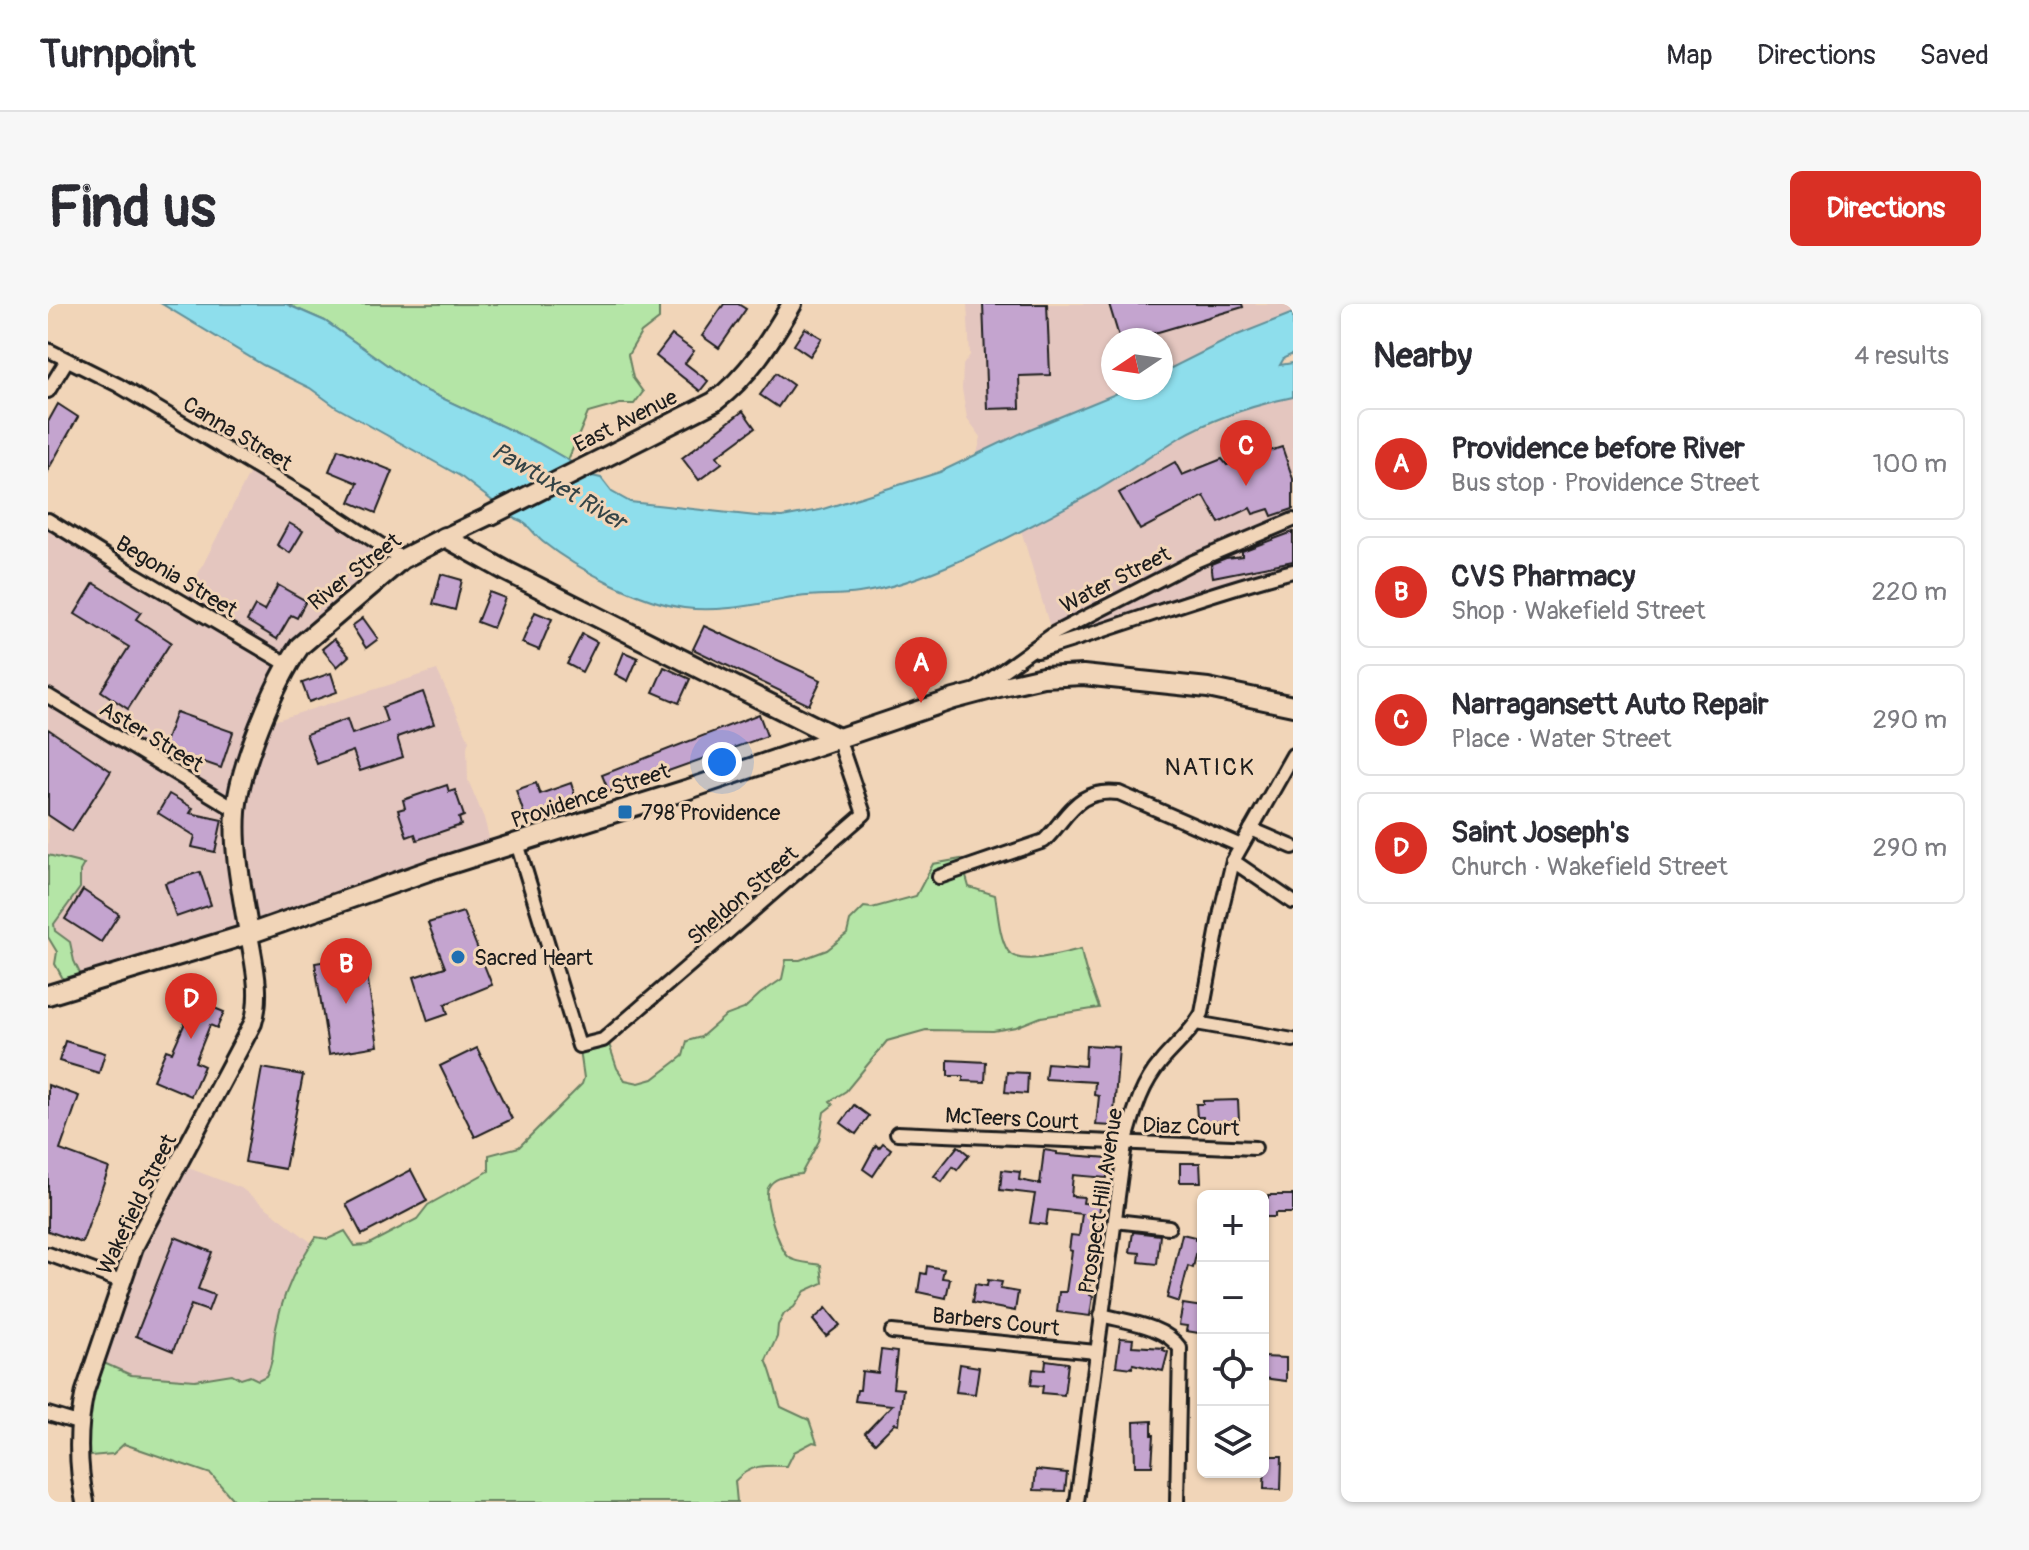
<!DOCTYPE html>
<html lang="en">
<head>
<meta charset="utf-8">
<style>
	body { margin:0; font-family:Pangolin,sans-serif; background:#f7f7f7; color:#2b2b33 }
	.controls { position:absolute; right:24px; bottom:24px; display:grid; overflow:hidden; border-radius:12px; box-shadow:0 2px 6px #0004 }
	.controls button { width:72px; height:72px; display:grid; place-items:center; padding:0; border:0; border-bottom:2px solid #e1e1e2; background:#fff; color:#2b2b33; font:40px sans-serif }
	.compass { position:absolute; left:1053px; top:24px; width:72px; height:72px; border-radius:50%; background:#fff; box-shadow:0 2px 6px #0004; rotate:257deg }
	.you { position:absolute; left:674px; top:458px; width:28px; height:28px; margin:-20px; border:6px solid #fff; border-radius:50%; background:#1a73e8; box-shadow:0 0 0 12px #1a73e833 }
	.badge { display:grid; place-items:center; width:52px; height:52px; border-radius:50%; background:#d93025; color:#fff; font-size:26px; font-weight:700 }
	.pin { position:absolute; translate:-50% -66px; filter:drop-shadow(0 2px 4px #0008) }
	.pin::after { content:''; position:absolute; top:42px; width:28px; height:24px; background:inherit; clip-path:polygon(0 0,100% 0,50% 100%) }
	.list { margin:0; padding:0; list-style:none }
	h2 { display:flex; justify-content:space-between; align-items:center; height:104px; margin:0; padding:0 32px; font-size:34px }
	h2 small { font-size:26px; font-weight:400; color:#7c7c81 }
	.list li { display:grid; grid-template-columns:52px 1fr auto; gap:24px; align-items:center; box-sizing:border-box; height:112px; margin:0 16px 16px; padding:0 16px; border:2px solid #e1e1e2; border-radius:12px }
	.list b { display:block; font-size:30px; white-space:nowrap }
	.list p { margin:0; font-size:26px; white-space:nowrap; color:#7c7c81 }
	.list em { font-size:26px; font-style:normal; color:#7c7c81 }
	.icon { flex:none; width:44px; height:44px; fill:none; stroke:currentColor; stroke-width:2; stroke-linecap:round; stroke-linejoin:round }
	.map { position:relative; flex:none; width:1245px; height:1198px; overflow:hidden; border-radius:12px }
	header { display:flex; align-items:center; gap:48px; box-sizing:border-box; height:112px; padding:0 40px; background:#fff; border-bottom:2px solid #e1e1e2 }
	header strong { font-size:38px }
	nav { display:flex; gap:44px; margin-inline-start:auto; font-size:28px }
	.intro { display:flex; align-items:center; justify-content:space-between; box-sizing:border-box; height:192px; padding:0 48px }
	h1 { margin:0; font-size:56px }
	.button { padding:20px 36px; border-radius:12px; background:#d93025; color:#fff; font-size:28px; font-weight:700 }
	main { display:flex; gap:48px; padding:0 48px }
	aside { flex:1; background:#fff; border-radius:12px; box-shadow:0 2px 6px #0004 }
	.map>svg:first-child { display:block }
	.built { fill:#e4c6bf }
	.green { fill:#b4e5a6; stroke:#688061; stroke-width:2 }
	.water { fill:#8edeec; stroke:#609099; stroke-width:2 }
	.building { fill:#c4a4cf; stroke:#1c1c1c; stroke-width:2 }
	.lines { fill:none; stroke-linecap:round; stroke-linejoin:round }
	.minor-casing { stroke:#1c1c1c; stroke-width:18 }
	.tertiary-casing { stroke:#1c1c1c; stroke-width:22 }
	.secondary-casing { stroke:#1c1c1c; stroke-width:24 }
	.minor { stroke:#f1d5b8; stroke-width:12 }
	.tertiary { stroke:#f1d5b8; stroke-width:16 }
	.secondary { stroke:#f1d5b8; stroke-width:18 }
	.poi-dot { fill:#1f6fb2; stroke:#f1d5b8; stroke-width:3 }
	.labels { text-anchor:middle; stroke-width:6; stroke-linejoin:round; paint-order:stroke }
	.street-label { font-size:22px; fill:#1c1c1c; stroke:#f1d5b8 }
	.poi-label { font-size:22px; fill:#1c1c1c; stroke:#f1d5b8; text-anchor:start }
	.water-label { font-size:24px; font-style:italic; fill:#334346; stroke:#f1d5b8 }
	.neighbourhood-label { font-size:24px; letter-spacing:2px; fill:#1c1c1c; stroke:#f1d5b8 }
</style>
</head>
<body>
<header>
<strong>Turnpoint</strong>
<nav><a>Map</a><a>Directions</a><a>Saved</a></nav>
</header>
<div class="intro"><h1>Find us</h1><a class="button">Directions</a></div>
<main>
<div class="map">
<svg width="1245" height="1198" viewBox="0 0 1245 1198">
	<rect width="100%" height="100%" fill="#f1d5b8"/>
	<filter id="ink" filterUnits="userSpaceOnUse"><feTurbulence type="fractalNoise" baseFrequency=".0125" numOctaves="2"/><feDisplacementMap in="SourceGraphic" scale="16" xChannelSelector="R" yChannelSelector="G"/><feConvolveMatrix kernelMatrix="1 2 1 2 8 2 1 2 1" color-interpolation-filters="sRGB"/></filter>
	<g filter="url(#ink)">
		<g class="built">
			<polygon points="919,0 1245,0 1245,9 1187,32 1113,69 1113,36 1065,36 1065,84 1082,84 929,150 933,133 919,114 914,85 915,61 922,51"/>
			<polygon points="1245,93 1245,269 1048,330 1009,347 973,226 1042,190 1135,132 1209,101"/>
			<polygon points="204,164 355,251 267,326 219,419 389,366 421,436 419,443 420,476 436,514 444,545 37,680 26,657 22,638 6,627 6,620 32,584 32,560 0,551 0,216 136,298"/>
			<polygon points="130,860 193,884 264,939 251,957 237,993 227,1025 225,1059 219,1072 210,1076 202,1072 193,1075 184,1070 147,1076 83,1071 49,1056 71,978"/>
		</g>
		<g class="green">
			<polygon points="238,0 611,0 611,15 593,29 580,51 585,74 595,88 586,100 572,100 540,109 520,156 490,139 370,83 277,17"/>
			<polygon points="0,551 36,560 32,567 32,584 6,620 7,627 22,638 26,657 37,680 20,684 7,660 9,648 0,633"/>
			<path d="M913,555L921,583L947,591C950,608 951,633 960,647C970,664 1017,648 1033,645C1036,667 1044,683 1051,704L993,713L968,723L945,727L878,726L839,737L798,787L782,797L785,801L776,808L771,837L753,870C741,872 726,872 720,884C715,895 732,948 742,954C750,959 764,959 773,961L775,979L757,987L746,1003L736,1010L730,1021L729,1033L718,1056C725,1071 727,1086 733,1103L761,1116L769,1139L765,1138L746,1148L739,1162C717,1161 703,1160 687,1177L689,1198H187L163,1170L76,1140L65,1150L31,1153L49,1056L83,1071L147,1076L184,1070L193,1075L202,1072L210,1076L218,1072C227,1056 224,1042 228,1024C234,992 249,960 268,933L280,935L297,927L307,942L319,941L369,915L380,901L441,867V851L471,843L534,780L536,774L532,746L559,734L569,764L577,776L591,779L605,775L635,752L639,737L653,733L677,712L696,705L712,690L734,675L738,656H752L779,646L799,630L802,617L816,603L824,604L868,592L885,560Z"/>
		</g>
		<path class="water" d="M114,0H238L277,17L370,83L490,139L520,156L540,171L553,174L564,188L582,198L708,212L734,213L772,206L892,168L982,125L1082,84H1113V69L1187,32L1245,9V50L1236,54L1232,61L1245,59V93C1206,101 1166,114 1131,134C1100,153 1071,175 1039,192C975,226 882,279 811,289C791,292 770,290 750,293C713,299 674,309 636,304C593,298 530,266 495,238C486,231 480,218 468,215L412,172L288,103L262,84L215,61Z"/>
		<g class="building">
			<polygon points="676,0 690,0 698,5 671,44 654,32"/>
			<polygon points="935,0 999,0 1002,71 971,72 972,104 939,105"/>
			<polygon points="1061,0 1194,0 1195,3 1083,36 1072,36"/>
			<polygon points="757,24 774,34 762,52 746,41"/>
			<polygon points="624,31 646,47 637,59 660,77 652,87 608,52"/>
			<polygon points="728,69 745,81 730,103 712,91"/>
			<polygon points="10,100 30,113 0,166 0,118"/>
			<polygon points="695,107 707,124 669,152 674,159 651,176 634,154"/>
			<polygon points="1234,143 1245,175 1245,205 1224,212 1221,205 1205,210 1202,204 1171,219 1156,192 1092,226 1071,189 1127,158 1134,171 1174,155 1179,161"/>
			<polygon points="290,145 345,167 328,209 302,198 310,179 281,167"/>
			<polygon points="241,219 255,227 242,249 229,241"/>
			<polygon points="1245,228 1245,257 1165,273 1163,260 1178,254 1194,252 1194,247"/>
			<polygon points="393,270 414,276 407,306 385,300"/>
			<polygon points="46,279 93,308 88,315 123,338 80,405 53,387 81,343 27,310"/>
			<polygon points="230,281 258,297 249,314 243,311 229,335 199,317 207,302 216,307"/>
			<polygon points="441,288 457,294 445,324 429,318"/>
			<polygon points="487,308 504,315 491,346 474,339"/>
			<polygon points="315,314 330,335 318,344 304,322"/>
			<polygon points="656,322 773,376 761,401 645,345"/>
			<polygon points="534,330 549,338 534,368 519,360"/>
			<polygon points="286,335 301,352 289,363 274,345"/>
			<polygon points="576,348 590,354 580,377 567,370"/>
			<polygon points="616,363 642,375 631,399 605,388"/>
			<polygon points="283,369 289,388 261,398 254,379"/>
			<polygon points="375,388 386,420 349,433 355,453 312,467 305,447 269,460 258,430 299,415 304,430 339,418 334,403"/>
			<polygon points="128,408 185,428 173,464 115,444"/>
			<polygon points="711,410 719,432 561,488 554,471"/>
			<polygon points="0,425 63,467 24,527 0,511"/>
			<polygon points="488,479 492,490 523,479 528,495 477,513 468,486"/>
			<polygon points="399,481 401,488 407,486 416,512 411,514 413,521 369,536 367,530 359,533 350,506 357,504 355,496"/>
			<polygon points="121,490 145,504 142,509 174,516 167,548 144,543 147,532 110,509"/>
			<polygon points="152,568 163,601 128,613 117,579"/>
			<polygon points="35,586 71,610 53,638 17,615"/>
			<polygon points="415,608 444,681 397,700 400,710 380,717 366,673 397,663 380,619"/>
			<polygon points="316,651 330,742 281,750 267,659"/>
			<polygon points="140,693 176,708 169,724 162,721 147,758 156,762 143,792 105,776 118,746 124,748 140,712 133,709"/>
			<polygon points="17,737 57,749 51,769 11,757"/>
			<polygon points="1038,741 1071,743 1065,822 1048,821 1051,792 1046,791 1047,778 997,775 999,759 1037,762"/>
			<polygon points="429,744 464,815 427,833 392,762"/>
			<polygon points="900,756 938,758 937,778 915,777 915,772 900,772"/>
			<polygon points="214,764 255,771 237,865 197,858"/>
			<polygon points="959,768 980,769 979,790 957,788"/>
			<polygon points="0,781 31,792 12,846 61,864 34,939 0,927"/>
			<polygon points="1190,796 1191,817 1155,818 1155,813 1149,813 1148,800 1155,800 1155,797"/>
			<polygon points="806,801 821,812 808,830 793,819"/>
			<polygon points="835,839 843,845 825,872 815,865 828,841 831,844"/>
			<polygon points="910,842 921,851 909,866 905,863 894,878 886,872"/>
			<polygon points="996,846 1009,848 1009,850 1061,854 1059,874 1025,871 1023,892 1036,893 1035,899 1052,901 1050,931 1042,976 1042,991 1045,992 1042,1012 1009,1008 1011,988 1018,988 1024,947 1021,946 1023,931 1031,932 1034,910 1000,906 998,921 982,919 987,890 952,886 954,866 972,868 971,876 992,880"/>
			<polygon points="1132,859 1152,859 1153,878 1132,878"/>
			<polygon points="363,866 379,897 314,931 298,900"/>
			<polygon points="1220,891 1245,891 1245,909 1227,909 1227,913 1215,913 1215,894 1220,894"/>
			<polygon points="1085,928 1112,931 1109,960 1091,958 1092,949 1082,948"/>
			<polygon points="1134,930 1147,933 1147,936 1151,937 1145,964 1140,962 1131,998 1119,994"/>
			<polygon points="127,933 164,948 150,985 166,991 160,1007 143,1001 125,1047 88,1032"/>
			<polygon points="879,962 896,965 894,974 902,975 898,994 870,988 873,969 878,970"/>
			<polygon points="940,976 954,978 952,985 970,988 967,1007 924,999 927,980 939,982"/>
			<polygon points="1135,1000 1155,1003 1151,1029 1138,1027 1139,1022 1131,1021"/>
			<polygon points="778,1004 792,1021 778,1032 765,1016"/>
			<polygon points="1072,1034 1085,1035 1084,1042 1116,1044 1115,1046 1120,1048 1115,1067 1085,1060 1084,1064 1068,1062"/>
			<polygon points="833,1046 849,1048 845,1084 855,1085 851,1120 847,1119 827,1139 817,1129 844,1101 807,1097 809,1086 812,1086 814,1067 830,1069"/>
			<polygon points="1215,1053 1238,1054 1238,1077 1215,1074"/>
			<polygon points="998,1056 1020,1059 1016,1091 994,1089 995,1082 983,1081 985,1065 997,1066"/>
			<polygon points="912,1060 931,1063 927,1090 908,1088"/>
			<polygon points="1104,1117 1104,1131 1106,1131 1104,1162 1087,1162 1086,1118"/>
			<polygon points="1217,1152 1234,1152 1233,1186 1216,1185"/>
			<polygon points="988,1166 1019,1169 1017,1187 986,1186"/>
		</g>
		<g class="lines">
			<g class="minor-casing">
				<g id="minor">
					<polyline points="0,46 70,81 275,203 354,255"/>
					<polyline points="0,87 19,56"/>
					<polyline points="0,216 88,271 239,360"/>
					<path d="M989,347C1075,322 1158,289 1245,267"/>
					<polyline points="928,386 1007,329 1145,258 1245,216"/>
					<polyline points="0,392 188,506"/>
					<polyline points="1203,525 1245,543"/>
					<polyline points="469,539 531,742 555,736 816,510 790,434"/>
					<polyline points="1185,557 1245,598"/>
					<path d="M891,573L996,537C1021,512 1028,484 1071,489L1193,542"/>
					<polyline points="1148,719 1245,736"/>
					<polyline points="849,829 1207,844"/>
					<polyline points="1067,917 1121,923"/>
					<polyline points="0,950 73,977"/>
					<path d="M1053,1011C1080,1018 1115,1021 1132,1044L1129,1198"/>
					<polyline points="844,1028 1048,1048"/>
					<polyline points="0,1110 30,1119"/>
					<path d="M1029,1198L1077,840C1086,809 1092,783 1113,758C1127,741 1144,728 1154,709L1173,607L1185,557L1245,451"/>
				</g>
			</g>
			<g class="tertiary-casing">
				<g id="tertiary">
					<polyline points="397,233 443,211"/>
					<path d="M37,1198C29,1160 29,1124 37,1087L86,943L205,719C214,690 206,660 201,630"/>
				</g>
			</g>
			<g class="secondary-casing">
				<g id="secondary">
					<path d="M443,211L666,98C701,72 722,37 744,0"/>
					<path d="M201,630C195,591 185,548 188,508C191,464 226,379 252,342L354,255L397,233L458,267L790,434"/>
					<polyline points="0,691 201,630 383,566 641,485 906,395 955,382 995,373 1035,371 1160,384 1245,402"/>
				</g>
			</g>
			<use href="#minor" class="minor"/>
			<use href="#tertiary" class="tertiary"/>
			<use href="#secondary" class="secondary"/>
		</g>
	</g>
	<g class="poi-dot">
		<rect x="569" y="500" width="16" height="16" rx="4"/>
		<circle cx="410" cy="653" r="8"/>
	</g>
	<g class="labels">
		<g class="street-label">
			<text transform="translate(577 116) rotate(-27)" y="8">East Avenue</text>
			<text transform="translate(190 129) rotate(31)" y="8">Canna Street</text>
			<text transform="translate(306 267) rotate(-38)" y="8">River Street</text>
			<text transform="translate(129 272) rotate(31)" y="8">Begonia Street</text>
			<text transform="translate(1067 275) rotate(-27)" y="8">Water Street</text>
			<text transform="translate(104 432) rotate(31)" y="8">Aster Street</text>
			<text transform="translate(542 491) rotate(-18)" y="8">Providence Street</text>
			<text transform="translate(694 591) rotate(-41)" y="8">Sheldon Street</text>
			<text transform="translate(964 814) rotate(3)" y="8">McTeers Court</text>
			<text transform="translate(1143 822) rotate(2)" y="8">Diaz Court</text>
			<text transform="translate(1052 897) rotate(-81)" y="8">Prospect Hill Avenue</text>
			<text transform="translate(88 900) rotate(-64)" y="8">Wakefield Street</text>
			<text transform="translate(948 1017) rotate(6)" y="8">Barbers Court</text>
		</g>
		<g class="poi-label">
			<text x="593" y="516">798 Providence</text>
			<text x="426" y="661">Sacred Heart</text>
		</g>
		<g class="water-label">
			<text transform="translate(511 182) rotate(30)" y="8">Pawtuxet River</text>
		</g>
		<g class="neighbourhood-label">
			<text x="1162" y="471">NATICK</text>
		</g>
	</g>
</svg>
<div class="controls">
<button>+</button>
<button>−</button>
<button><svg class="icon" aria-label="locate" viewBox="0 0 24 24"><circle cx="12" cy="12" r="6"/><path d="M12 2v4M12 18v4M2 12h4M18 12h4"/></svg></button>
<button><svg class="icon" aria-label="layers" viewBox="0 0 24 24"><path d="M12 4l9 5-9 5-9-5zM3 14l9 5 9-5"/></svg></button>
</div>
<svg class="compass" viewBox="-18 -18 36 36"><path d="M0-13l5 13h-10z" fill="#e53935"/><path d="M0 13l5-13h-10z" fill="#7c7c81"/></svg>
<div class="you"></div>
<div class="pin badge" style="left:873px;top:399px">A</div>
<div class="pin badge" style="left:298px;top:700px">B</div>
<div class="pin badge" style="left:1198px;top:182px">C</div>
<div class="pin badge" style="left:143px;top:735px">D</div>
</div>
<aside>
<h2>Nearby<small>4 results</small></h2>
<ul class="list">
<li><span class="badge">A</span><div><b>Providence before River</b><p>Bus stop · Providence Street</p></div><em>100 m</em></li>
<li><span class="badge">B</span><div><b>CVS Pharmacy</b><p>Shop · Wakefield Street</p></div><em>220 m</em></li>
<li><span class="badge">C</span><div><b>Narragansett Auto Repair</b><p>Place · Water Street</p></div><em>290 m</em></li>
<li><span class="badge">D</span><div><b>Saint Joseph's</b><p>Church · Wakefield Street</p></div><em>290 m</em></li>
</ul>
</aside>
</main>
</body>
</html>
